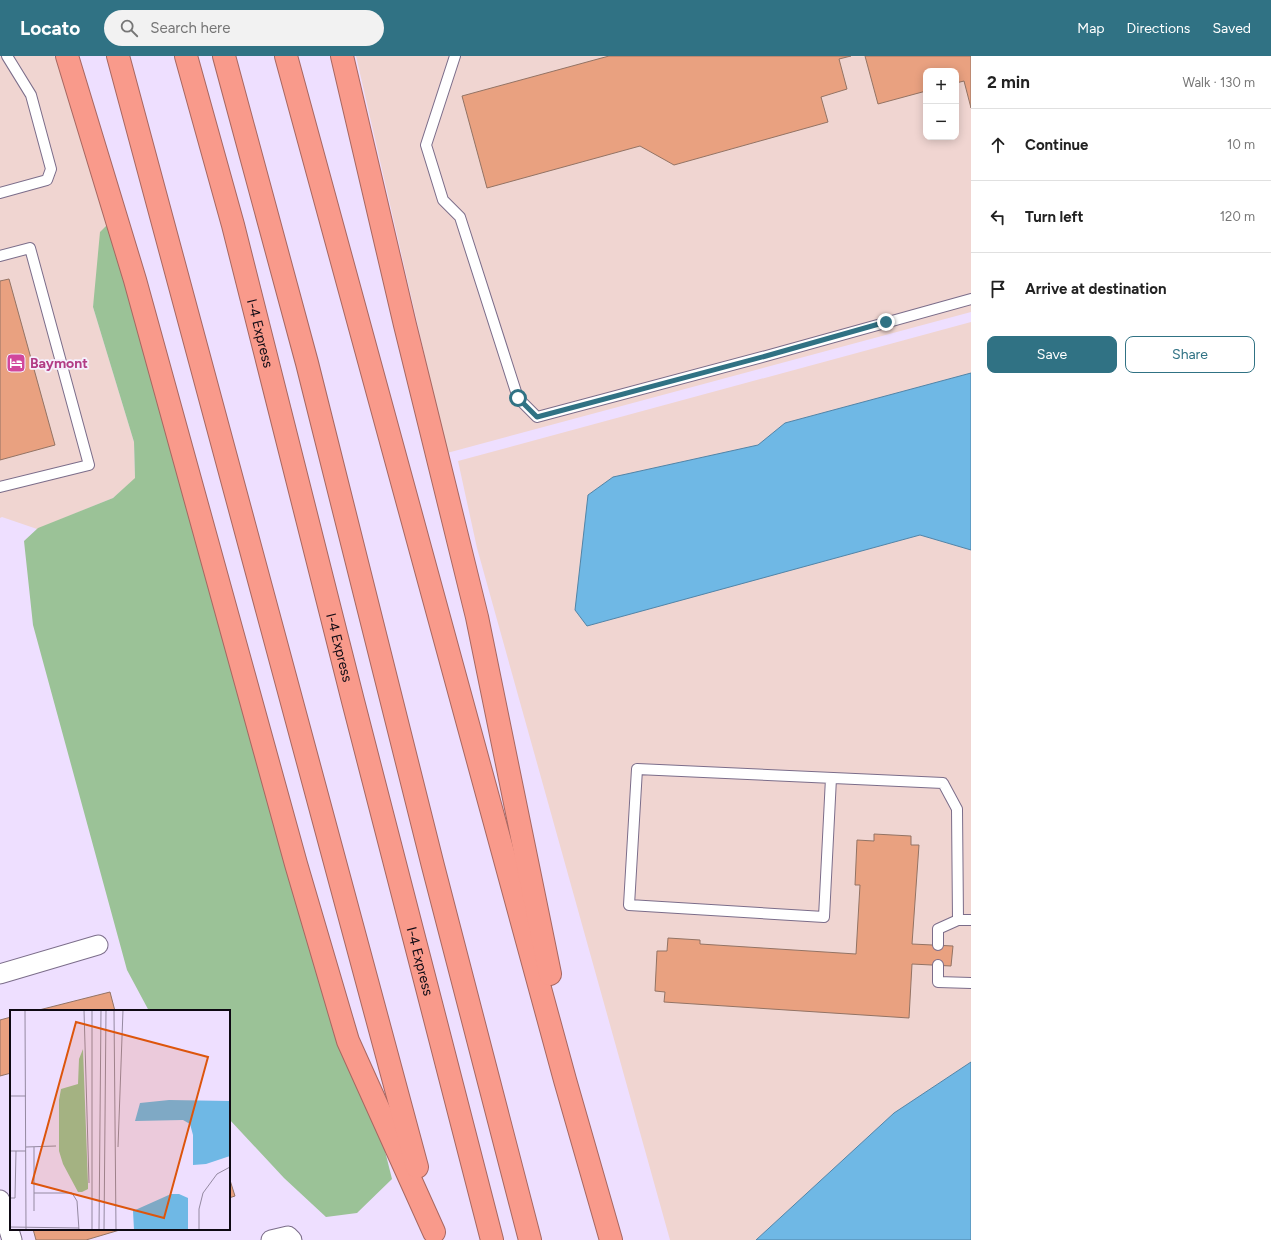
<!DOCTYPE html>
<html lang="en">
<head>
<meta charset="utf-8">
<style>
	body { margin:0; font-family:Figtree,sans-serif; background:#f2f2f2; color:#222 }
	.controls { position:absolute; right:12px; top:12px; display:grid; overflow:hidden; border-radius:8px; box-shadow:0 2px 10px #0003 }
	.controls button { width:36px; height:36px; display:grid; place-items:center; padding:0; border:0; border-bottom:1px solid #e0e0e0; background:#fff; color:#222; font:20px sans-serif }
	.stop { position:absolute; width:12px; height:12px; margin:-9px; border:3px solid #307284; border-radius:50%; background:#fff }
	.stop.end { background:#307284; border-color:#fff; box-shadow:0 1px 4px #0008 }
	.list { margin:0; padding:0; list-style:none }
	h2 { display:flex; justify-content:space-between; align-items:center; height:52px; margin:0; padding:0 16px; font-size:17px }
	h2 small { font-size:13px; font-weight:400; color:#767676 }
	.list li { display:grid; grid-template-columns:26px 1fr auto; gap:12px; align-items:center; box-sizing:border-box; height:72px; padding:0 16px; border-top:1px solid #e0e0e0 }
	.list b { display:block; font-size:15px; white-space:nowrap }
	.list em { font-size:13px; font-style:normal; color:#767676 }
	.actions { display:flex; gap:8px; padding:12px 16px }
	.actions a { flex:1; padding:9px 0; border:1px solid #307284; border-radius:8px; text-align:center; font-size:14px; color:#307284 }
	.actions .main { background:#307284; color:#fff }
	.icon { flex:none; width:22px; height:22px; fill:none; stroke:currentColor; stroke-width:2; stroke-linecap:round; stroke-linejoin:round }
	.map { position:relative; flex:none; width:971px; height:1184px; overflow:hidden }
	header { display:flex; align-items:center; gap:24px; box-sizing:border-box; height:56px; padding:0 20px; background:#307284; color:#fff }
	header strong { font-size:19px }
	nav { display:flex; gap:22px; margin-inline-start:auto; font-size:14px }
	.search { width:280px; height:36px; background:#f2f2f2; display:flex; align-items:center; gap:10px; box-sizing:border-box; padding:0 14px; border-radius:22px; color:#767676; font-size:15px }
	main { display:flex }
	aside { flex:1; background:#fff }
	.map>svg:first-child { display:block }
	.commercial { fill:#f0d5d1; fill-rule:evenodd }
	.green { fill:#9bc297 }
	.water { fill:#6fb8e5; stroke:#5284a6 }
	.building { fill:#e9a180; stroke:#937364 }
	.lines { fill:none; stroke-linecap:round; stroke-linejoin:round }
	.lane-casing { stroke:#7b6d8a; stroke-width:12 }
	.street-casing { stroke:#7b6d8a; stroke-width:21 }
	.highway-casing { stroke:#a76761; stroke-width:24 }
	.lane { stroke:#fff; stroke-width:10 }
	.street { stroke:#fff; stroke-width:19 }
	.highway { stroke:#f99a8b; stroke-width:22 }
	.route { stroke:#307284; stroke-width:5 }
	.labels { text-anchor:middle; stroke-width:3.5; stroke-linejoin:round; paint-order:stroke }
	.street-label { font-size:14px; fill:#0e0913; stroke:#f6f0fd }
	.hotel-label { font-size:14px; font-weight:bold; fill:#b23c85; stroke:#f6f0fd; text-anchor:start }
	.inset-road { fill:none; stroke:#9489a1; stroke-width:1 }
	.view { fill:#dd550c; fill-opacity:0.15; stroke:#dd550c; stroke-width:2 }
	.inset-edge { fill:none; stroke:#0e0913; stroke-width:2 }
</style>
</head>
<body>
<header>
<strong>Locato</strong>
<div class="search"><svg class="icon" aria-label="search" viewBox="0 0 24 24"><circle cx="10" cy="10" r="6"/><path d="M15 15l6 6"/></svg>Search here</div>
<nav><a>Map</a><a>Directions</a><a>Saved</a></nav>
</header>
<main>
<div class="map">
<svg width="971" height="1184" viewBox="0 0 971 1184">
	<rect width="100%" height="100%" fill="#eedfff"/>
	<g class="commercial">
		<polygon points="0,0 54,0 57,4 107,169 93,251 134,386 135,423 113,442 37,473 2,461 0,462"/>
		<path d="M356,0H971V256L447,397ZM926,15H956V81H926Z"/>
		<polygon points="971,266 971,317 785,367 758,389 613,421 587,570 920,479 971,494 971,1006 894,1057 756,1184 670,1184 477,492 458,405"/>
	</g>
	<polygon class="green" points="107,169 384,1091 392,1123 357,1157 326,1161 284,1122 229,1063 229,955 149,955 127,914 33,569 24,485 38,472 113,442 135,422 134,386 93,251 100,176"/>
	<g class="water">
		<polygon points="971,317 971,494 920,479 587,570 575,554 588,439 613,421 758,389 785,367"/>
		<polygon points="971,1006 971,1184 756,1184 894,1057"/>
	</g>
	<g class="building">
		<polygon points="609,0 851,0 839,3 847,33 821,41 828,66 674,109 640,90 487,132 462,40"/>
		<polygon points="865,0 971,0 971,52 964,25 956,27 956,15 926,15 926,35 878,48"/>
		<polygon points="9,223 55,389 0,404 0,225"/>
		<polygon points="874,778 911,780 911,789 919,789 912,888 953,890 951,910 912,908 909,962 664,946 665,936 655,935 657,895 667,895 668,882 700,884 700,888 856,898 860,829 855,829 857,784 874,785"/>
		<polygon points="110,936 115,955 35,955"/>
		<polygon points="11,961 11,1017 0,1020 0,964"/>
		<polygon points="229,1121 235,1140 229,1142"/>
		<polygon points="33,1173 123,1173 86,1184 36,1184"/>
	</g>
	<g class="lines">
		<g class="lane-casing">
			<g id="lane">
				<polyline points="455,0 426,89 443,144 460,161 518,342 537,361 766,300 971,243"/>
				<polyline points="0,137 47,124 51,113 31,39 7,0"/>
				<polyline points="0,200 30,192 89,409 0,431"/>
				<polyline points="831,722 824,861 629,849 637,713 943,727 957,753 958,864 971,864"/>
				<polyline points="938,889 938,873 958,864"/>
				<polyline points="938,909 938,926 971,927"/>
			</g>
		</g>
		<g class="street-casing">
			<g id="street">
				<polyline points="0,918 98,889"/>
				<polyline points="0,1144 12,1184"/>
				<polyline points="271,1184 288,1180 292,1184"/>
			</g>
		</g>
		<g class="highway-casing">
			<g id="highway">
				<polyline points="67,0 135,224 296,808 348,985 434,1176"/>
				<polyline points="118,0 417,1111"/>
				<path id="s1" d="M186,0L233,169L353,645L492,1184"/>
				<polyline points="224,0 307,307 433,810 530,1184"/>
				<polyline points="286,0 565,1024 611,1184"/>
				<polyline points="342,0 405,269 477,561 550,918"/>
			</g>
		</g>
		<use href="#lane" class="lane"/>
		<use href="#street" class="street"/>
		<use href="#highway" class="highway"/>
	</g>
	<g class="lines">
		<polyline class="route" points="518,342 537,361 766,300 886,266"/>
	</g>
	<defs>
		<g id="hotel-square" transform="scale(1)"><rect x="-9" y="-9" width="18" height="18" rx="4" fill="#d1479c" stroke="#f6f0fd"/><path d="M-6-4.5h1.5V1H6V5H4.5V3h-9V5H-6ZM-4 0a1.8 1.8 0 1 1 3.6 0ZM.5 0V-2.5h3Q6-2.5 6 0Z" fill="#fff"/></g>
	</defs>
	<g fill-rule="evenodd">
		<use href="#hotel-square" x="16" y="307"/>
	</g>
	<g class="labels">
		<g class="street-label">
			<text dy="5" stroke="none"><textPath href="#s1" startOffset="287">I-4 Express</textPath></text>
			<text dy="5" stroke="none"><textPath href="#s1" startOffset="611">I-4 Express</textPath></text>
			<text dy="5" stroke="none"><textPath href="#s1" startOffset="935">I-4 Express</textPath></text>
		</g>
		<g class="hotel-label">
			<text x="30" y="312">Baymont</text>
		</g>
	</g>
	<g transform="translate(10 954)">
		<rect width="220" height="220" fill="#eedfff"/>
		<path d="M73,39L78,174V179L72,182H68L53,154L49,141V90L51,79L68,74L69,49Z" fill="#9bc297"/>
		<path d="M159,90L220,91V146L196,154L183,155V125L180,114L173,110L125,111L130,93ZM161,184H169L178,188V220H124L123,201Z" fill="#6fb8e5"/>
		<path class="inset-road" d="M15,0L16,220M74,0L79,173M104,0L106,220M0,86H16M16,137L46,136M24,137V201M108,137L113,0M0,141H16M24,183H62L67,191L69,220M0,188H5L6,141M0,217L69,218M82,220V0M89,220L91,0M94,220L96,0M189,220V199L193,183L207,164L220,157"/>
		<path class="view" d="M66,12L198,47L154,208L22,173Z"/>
		<rect width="220" height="220" class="inset-edge"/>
	</g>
</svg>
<div class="controls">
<button>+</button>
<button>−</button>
</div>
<div class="stop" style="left:518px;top:342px"></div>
<div class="stop end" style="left:886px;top:266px"></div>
</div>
<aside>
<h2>2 min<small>Walk · 130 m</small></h2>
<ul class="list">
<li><svg class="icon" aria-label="ahead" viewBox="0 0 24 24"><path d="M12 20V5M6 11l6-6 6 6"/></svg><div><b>Continue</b></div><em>10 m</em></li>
<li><svg class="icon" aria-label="left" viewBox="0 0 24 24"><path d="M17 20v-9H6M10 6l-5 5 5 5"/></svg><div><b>Turn left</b></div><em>120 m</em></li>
<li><svg class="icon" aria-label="arrive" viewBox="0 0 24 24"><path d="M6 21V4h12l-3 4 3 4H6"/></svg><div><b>Arrive at destination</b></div></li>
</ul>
<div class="actions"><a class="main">Save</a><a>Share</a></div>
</aside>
</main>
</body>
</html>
